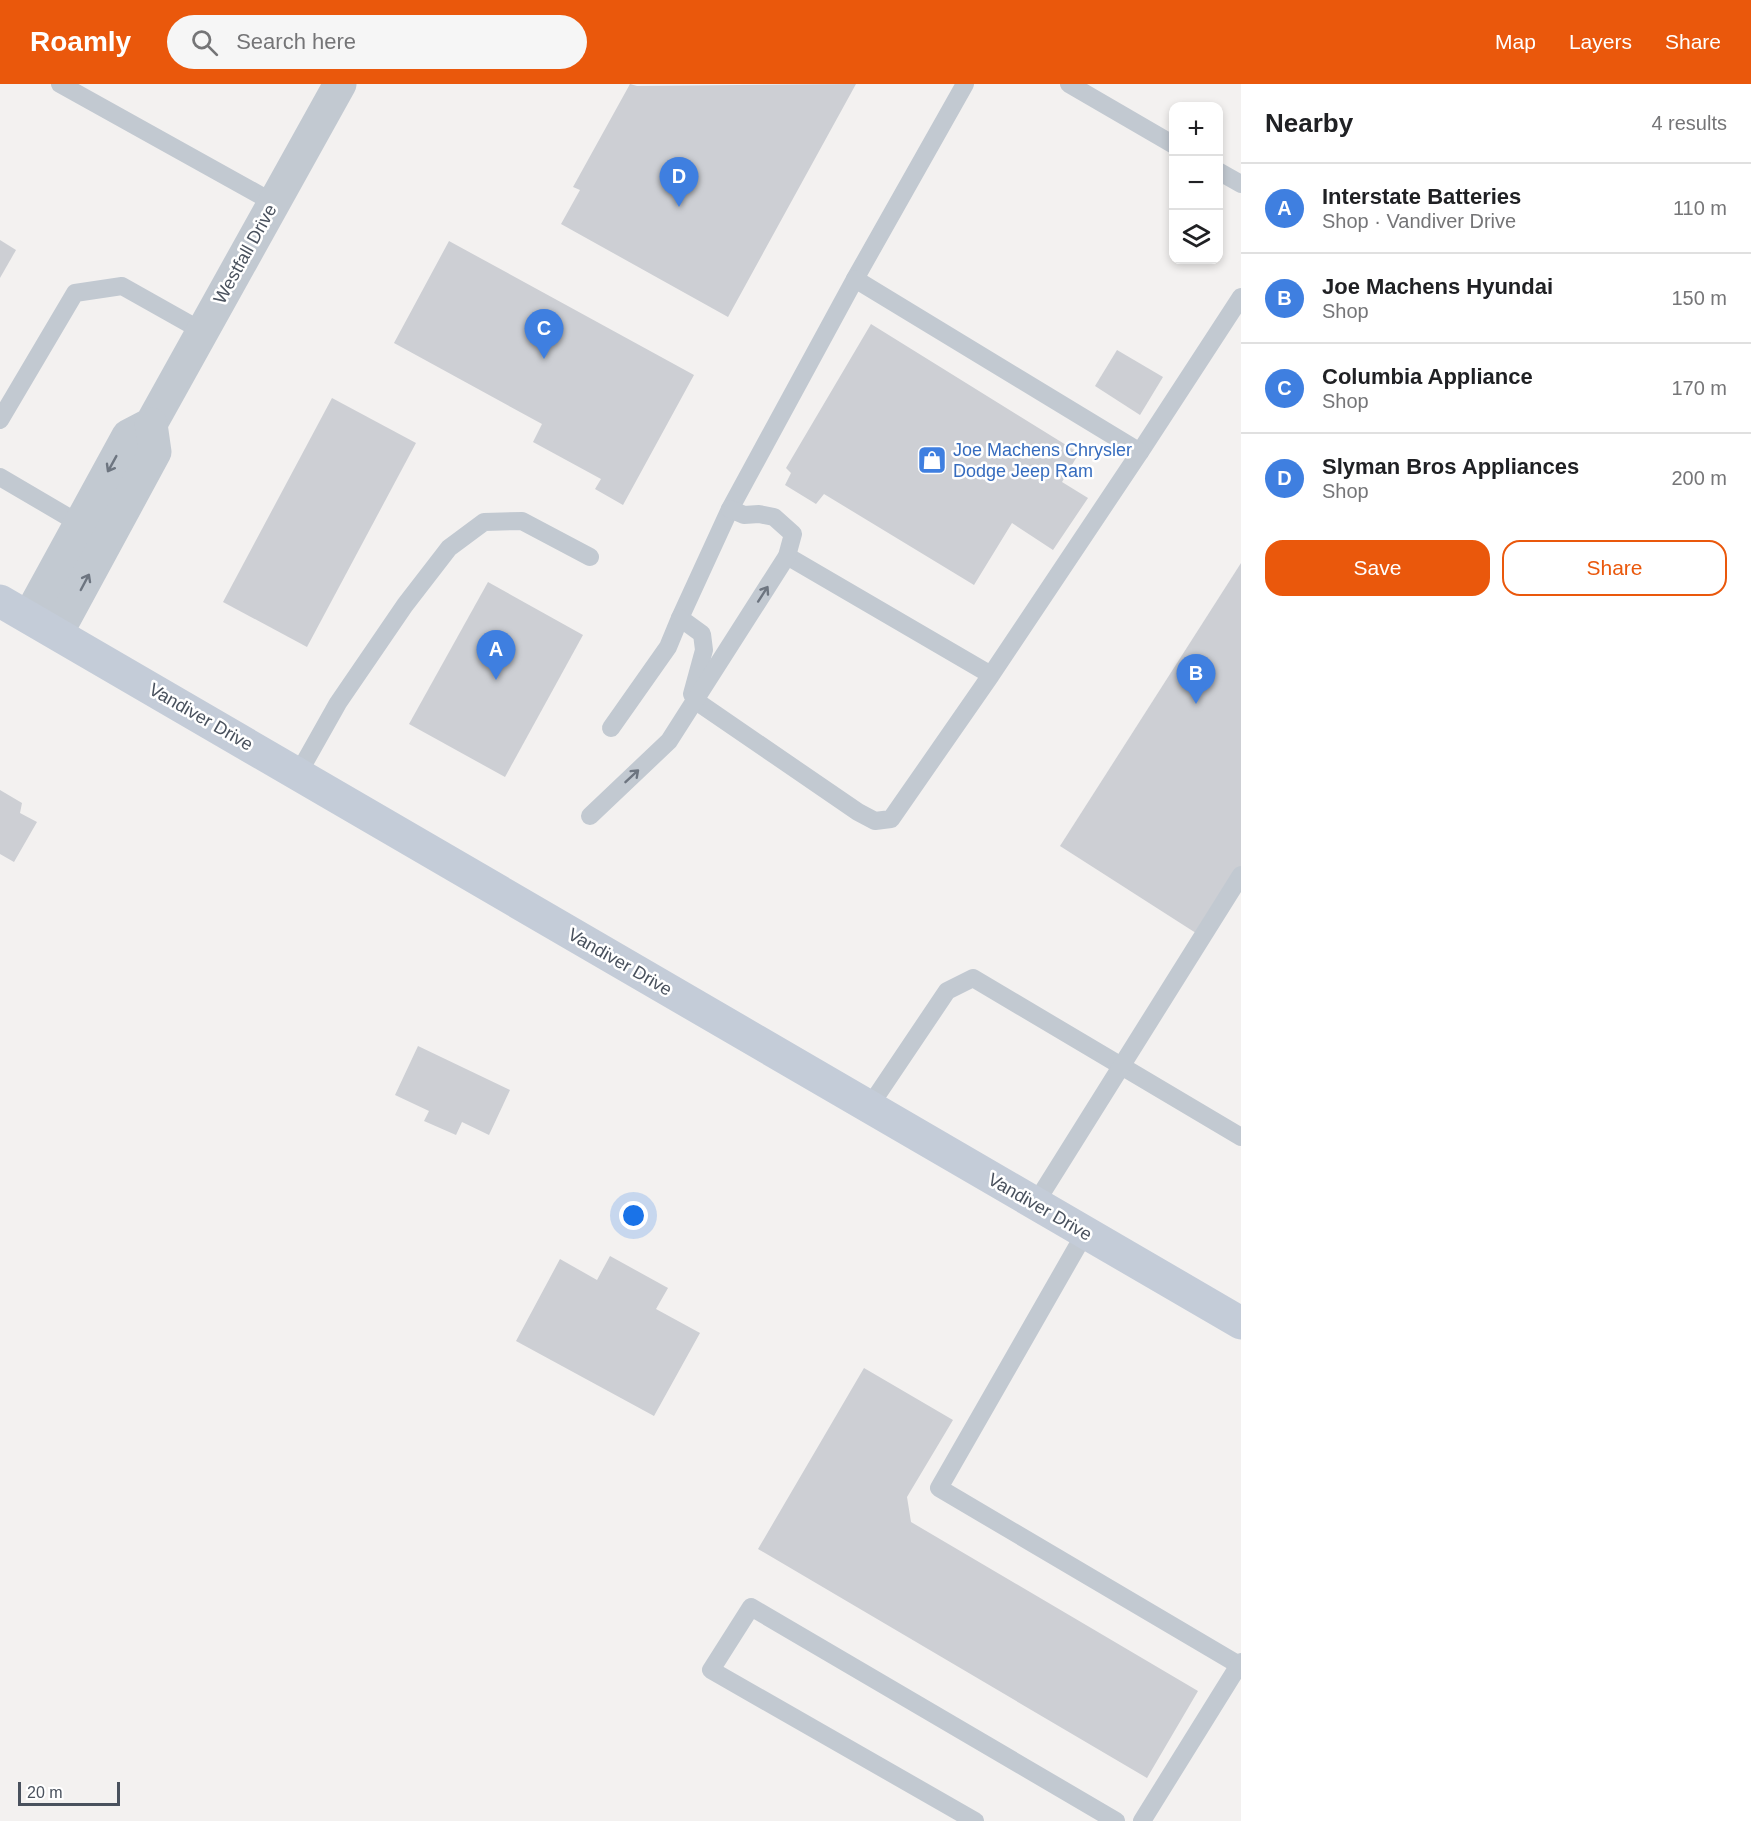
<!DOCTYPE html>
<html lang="en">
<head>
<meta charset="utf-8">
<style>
	body { margin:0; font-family:Helvetica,sans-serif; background:#f6f6f6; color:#202124 }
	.controls { position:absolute; right:18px; top:18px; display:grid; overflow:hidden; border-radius:12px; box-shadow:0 3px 9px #0003 }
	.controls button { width:54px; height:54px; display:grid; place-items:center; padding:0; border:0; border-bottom:2px solid #e0e0e0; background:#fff; color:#202124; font:30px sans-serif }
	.scale { position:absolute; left:18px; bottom:15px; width:102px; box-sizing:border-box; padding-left:6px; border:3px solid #49515d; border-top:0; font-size:16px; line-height:21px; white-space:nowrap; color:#49515d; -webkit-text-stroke:4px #fff; paint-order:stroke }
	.you { position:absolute; left:634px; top:1132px; width:21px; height:21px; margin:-15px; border:4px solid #fff; border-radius:50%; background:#1a73e8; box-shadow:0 0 0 9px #1a73e833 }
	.badge { display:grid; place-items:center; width:39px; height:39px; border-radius:50%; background:#ea580c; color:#fff; font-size:20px; font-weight:700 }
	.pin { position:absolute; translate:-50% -50px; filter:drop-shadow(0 2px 3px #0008) }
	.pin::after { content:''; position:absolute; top:32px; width:21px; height:18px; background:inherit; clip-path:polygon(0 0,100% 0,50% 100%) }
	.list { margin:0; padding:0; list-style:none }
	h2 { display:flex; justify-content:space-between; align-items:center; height:78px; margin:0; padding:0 24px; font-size:26px }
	h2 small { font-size:20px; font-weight:400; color:#757577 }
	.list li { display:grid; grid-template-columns:39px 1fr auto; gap:18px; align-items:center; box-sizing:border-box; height:90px; padding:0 24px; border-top:2px solid #e0e0e0 }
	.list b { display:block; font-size:22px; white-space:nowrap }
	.list p { margin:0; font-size:20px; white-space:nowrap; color:#757577 }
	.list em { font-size:20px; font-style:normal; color:#757577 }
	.actions { display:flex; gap:12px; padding:18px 24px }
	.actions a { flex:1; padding:14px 0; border:2px solid #ea580c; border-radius:18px; text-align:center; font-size:21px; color:#ea580c }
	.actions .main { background:#ea580c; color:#fff }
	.icon { flex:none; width:33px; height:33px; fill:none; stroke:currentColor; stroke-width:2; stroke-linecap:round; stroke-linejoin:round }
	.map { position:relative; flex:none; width:1241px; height:1737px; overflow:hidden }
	header { display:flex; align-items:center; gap:36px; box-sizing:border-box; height:84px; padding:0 30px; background:#ea580c; color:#fff }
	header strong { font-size:28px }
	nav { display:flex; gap:33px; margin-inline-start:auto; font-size:21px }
	.search { width:420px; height:54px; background:#f6f6f6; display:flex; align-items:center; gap:15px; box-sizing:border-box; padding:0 21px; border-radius:33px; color:#757577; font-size:22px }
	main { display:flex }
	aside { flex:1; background:#fff }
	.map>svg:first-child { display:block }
	.building { fill:#cdcfd4 }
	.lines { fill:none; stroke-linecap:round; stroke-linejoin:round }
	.service { stroke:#c2c9d1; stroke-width:18 }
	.minor { stroke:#c2c9d1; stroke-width:33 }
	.secondary { stroke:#c4ccd8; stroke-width:33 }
	.oneway { stroke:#6d7580 }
	.labels { text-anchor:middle; stroke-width:5; stroke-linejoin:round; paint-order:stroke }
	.street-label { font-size:18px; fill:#49515d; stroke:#fff }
	.shop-label { font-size:18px; fill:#366cbe; stroke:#fff; text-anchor:start }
</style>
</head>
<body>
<header>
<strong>Roamly</strong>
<div class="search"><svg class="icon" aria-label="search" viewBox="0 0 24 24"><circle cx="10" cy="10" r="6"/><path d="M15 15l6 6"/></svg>Search here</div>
<nav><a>Map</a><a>Layers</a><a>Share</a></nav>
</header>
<main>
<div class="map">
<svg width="1241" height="1737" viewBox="0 0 1241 1737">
	<rect width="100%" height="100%" fill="#f3f1f0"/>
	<g class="building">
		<polygon points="630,0 637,2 856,0 728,233 561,140 580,106 573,103"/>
		<polygon points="0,156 16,166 0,194"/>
		<polygon points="449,157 694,291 623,421 595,405 601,395 533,358 542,340 394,259"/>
		<polygon points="871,240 1079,369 1062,398 1088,414 1053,466 1012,439 974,501 824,410 816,420 785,401 791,389 786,384"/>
		<polygon points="1117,266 1163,293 1140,331 1095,302"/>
		<polygon points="332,314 416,359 307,563 223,518"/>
		<polygon points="1241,479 1241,784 1199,851 1060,762"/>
		<polygon points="488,498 583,551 505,693 409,640"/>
		<polygon points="0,706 22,719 20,729 37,738 14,778 0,770"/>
		<polygon points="418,962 510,1006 489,1051 462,1038 456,1051 424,1037 429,1027 395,1011"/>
		<polygon points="610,1172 668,1204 656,1225 700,1249 654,1332 516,1257 560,1175 597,1196"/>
		<polygon points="864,1284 953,1336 907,1413 911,1438 1198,1607 1147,1694 758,1465"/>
	</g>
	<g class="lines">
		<g class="service">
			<polyline points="60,0 274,119"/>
			<polyline points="1069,0 1174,61"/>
			<polyline points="1218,87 1241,100"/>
			<polyline points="855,195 965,0"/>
			<polyline points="0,336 75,209 122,202 202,247"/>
			<polyline points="1140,368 1241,213"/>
			<polyline points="0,393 80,440"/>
			<polyline points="787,472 991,591 891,735 875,737 858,728 696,617 692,610 704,566 702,550 680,534 730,425 855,195 1140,368 991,591"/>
			<polyline points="611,644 668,563 680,534"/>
			<polyline points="298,690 338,619 405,521 449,464 484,438 522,437 590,473"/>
			<polyline points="590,732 669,657 787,472 793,450 774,433 759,430 744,431 730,425"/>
			<polyline points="869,1023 947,907 973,894 1241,1053"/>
			<polyline points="1035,1120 1241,791"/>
			<polyline points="1085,1149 939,1404 1239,1581 1241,1578"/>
			<polyline points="975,1737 711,1586 751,1523 1116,1737"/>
			<polyline points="1142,1737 1239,1581"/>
		</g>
		<g class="minor">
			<polyline points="29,533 128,352 151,340 340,0"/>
			<polyline points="57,549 155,368 151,340"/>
		</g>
		<polyline class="secondary" points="0,517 1241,1239"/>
	</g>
	<defs><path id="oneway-shaft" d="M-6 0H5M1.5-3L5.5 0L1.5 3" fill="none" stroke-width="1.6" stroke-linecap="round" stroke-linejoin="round" transform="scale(1.5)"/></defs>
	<g class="oneway">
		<use href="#oneway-shaft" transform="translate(112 380) rotate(119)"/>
		<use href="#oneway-shaft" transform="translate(85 498) rotate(-62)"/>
		<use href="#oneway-shaft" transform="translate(763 510) rotate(-57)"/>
		<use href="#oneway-shaft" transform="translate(632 692) rotate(-43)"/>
	</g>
	<defs>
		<g id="shop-square" transform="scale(1.5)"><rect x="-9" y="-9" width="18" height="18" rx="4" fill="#3f7fe0" stroke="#fff"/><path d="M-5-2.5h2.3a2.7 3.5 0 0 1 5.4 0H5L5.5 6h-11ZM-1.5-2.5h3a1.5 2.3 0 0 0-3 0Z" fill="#fff"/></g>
	</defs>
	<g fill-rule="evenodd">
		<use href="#shop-square" x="932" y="376"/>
	</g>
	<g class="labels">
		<g class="street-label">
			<text transform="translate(245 170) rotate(-61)" y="6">Westfall Drive</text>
			<text transform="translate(201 633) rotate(30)" y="6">Vandiver Drive</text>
			<text transform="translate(620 878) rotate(30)" y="6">Vandiver Drive</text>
			<text transform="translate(1040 1123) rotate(30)" y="6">Vandiver Drive</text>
		</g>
		<g class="shop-label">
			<text x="953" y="372">Joe Machens Chrysler<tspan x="953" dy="21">Dodge Jeep Ram</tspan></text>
		</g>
	</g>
</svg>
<div class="controls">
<button>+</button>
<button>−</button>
<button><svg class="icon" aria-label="layers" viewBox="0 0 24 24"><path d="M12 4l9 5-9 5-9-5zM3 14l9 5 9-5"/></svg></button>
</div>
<div class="scale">20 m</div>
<div class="you"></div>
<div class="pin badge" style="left:496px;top:596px;background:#3f7fe0">A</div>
<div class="pin badge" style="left:1196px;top:620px;background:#3f7fe0">B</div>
<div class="pin badge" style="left:544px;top:275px;background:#3f7fe0">C</div>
<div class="pin badge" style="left:679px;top:123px;background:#3f7fe0">D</div>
</div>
<aside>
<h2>Nearby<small>4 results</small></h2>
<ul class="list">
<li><span class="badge" style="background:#3f7fe0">A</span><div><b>Interstate Batteries</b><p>Shop · Vandiver Drive</p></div><em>110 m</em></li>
<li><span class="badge" style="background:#3f7fe0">B</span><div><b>Joe Machens Hyundai</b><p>Shop</p></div><em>150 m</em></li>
<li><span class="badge" style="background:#3f7fe0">C</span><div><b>Columbia Appliance</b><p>Shop</p></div><em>170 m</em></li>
<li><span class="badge" style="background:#3f7fe0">D</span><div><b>Slyman Bros Appliances</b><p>Shop</p></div><em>200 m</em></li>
</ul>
<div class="actions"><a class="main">Save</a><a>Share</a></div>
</aside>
</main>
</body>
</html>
